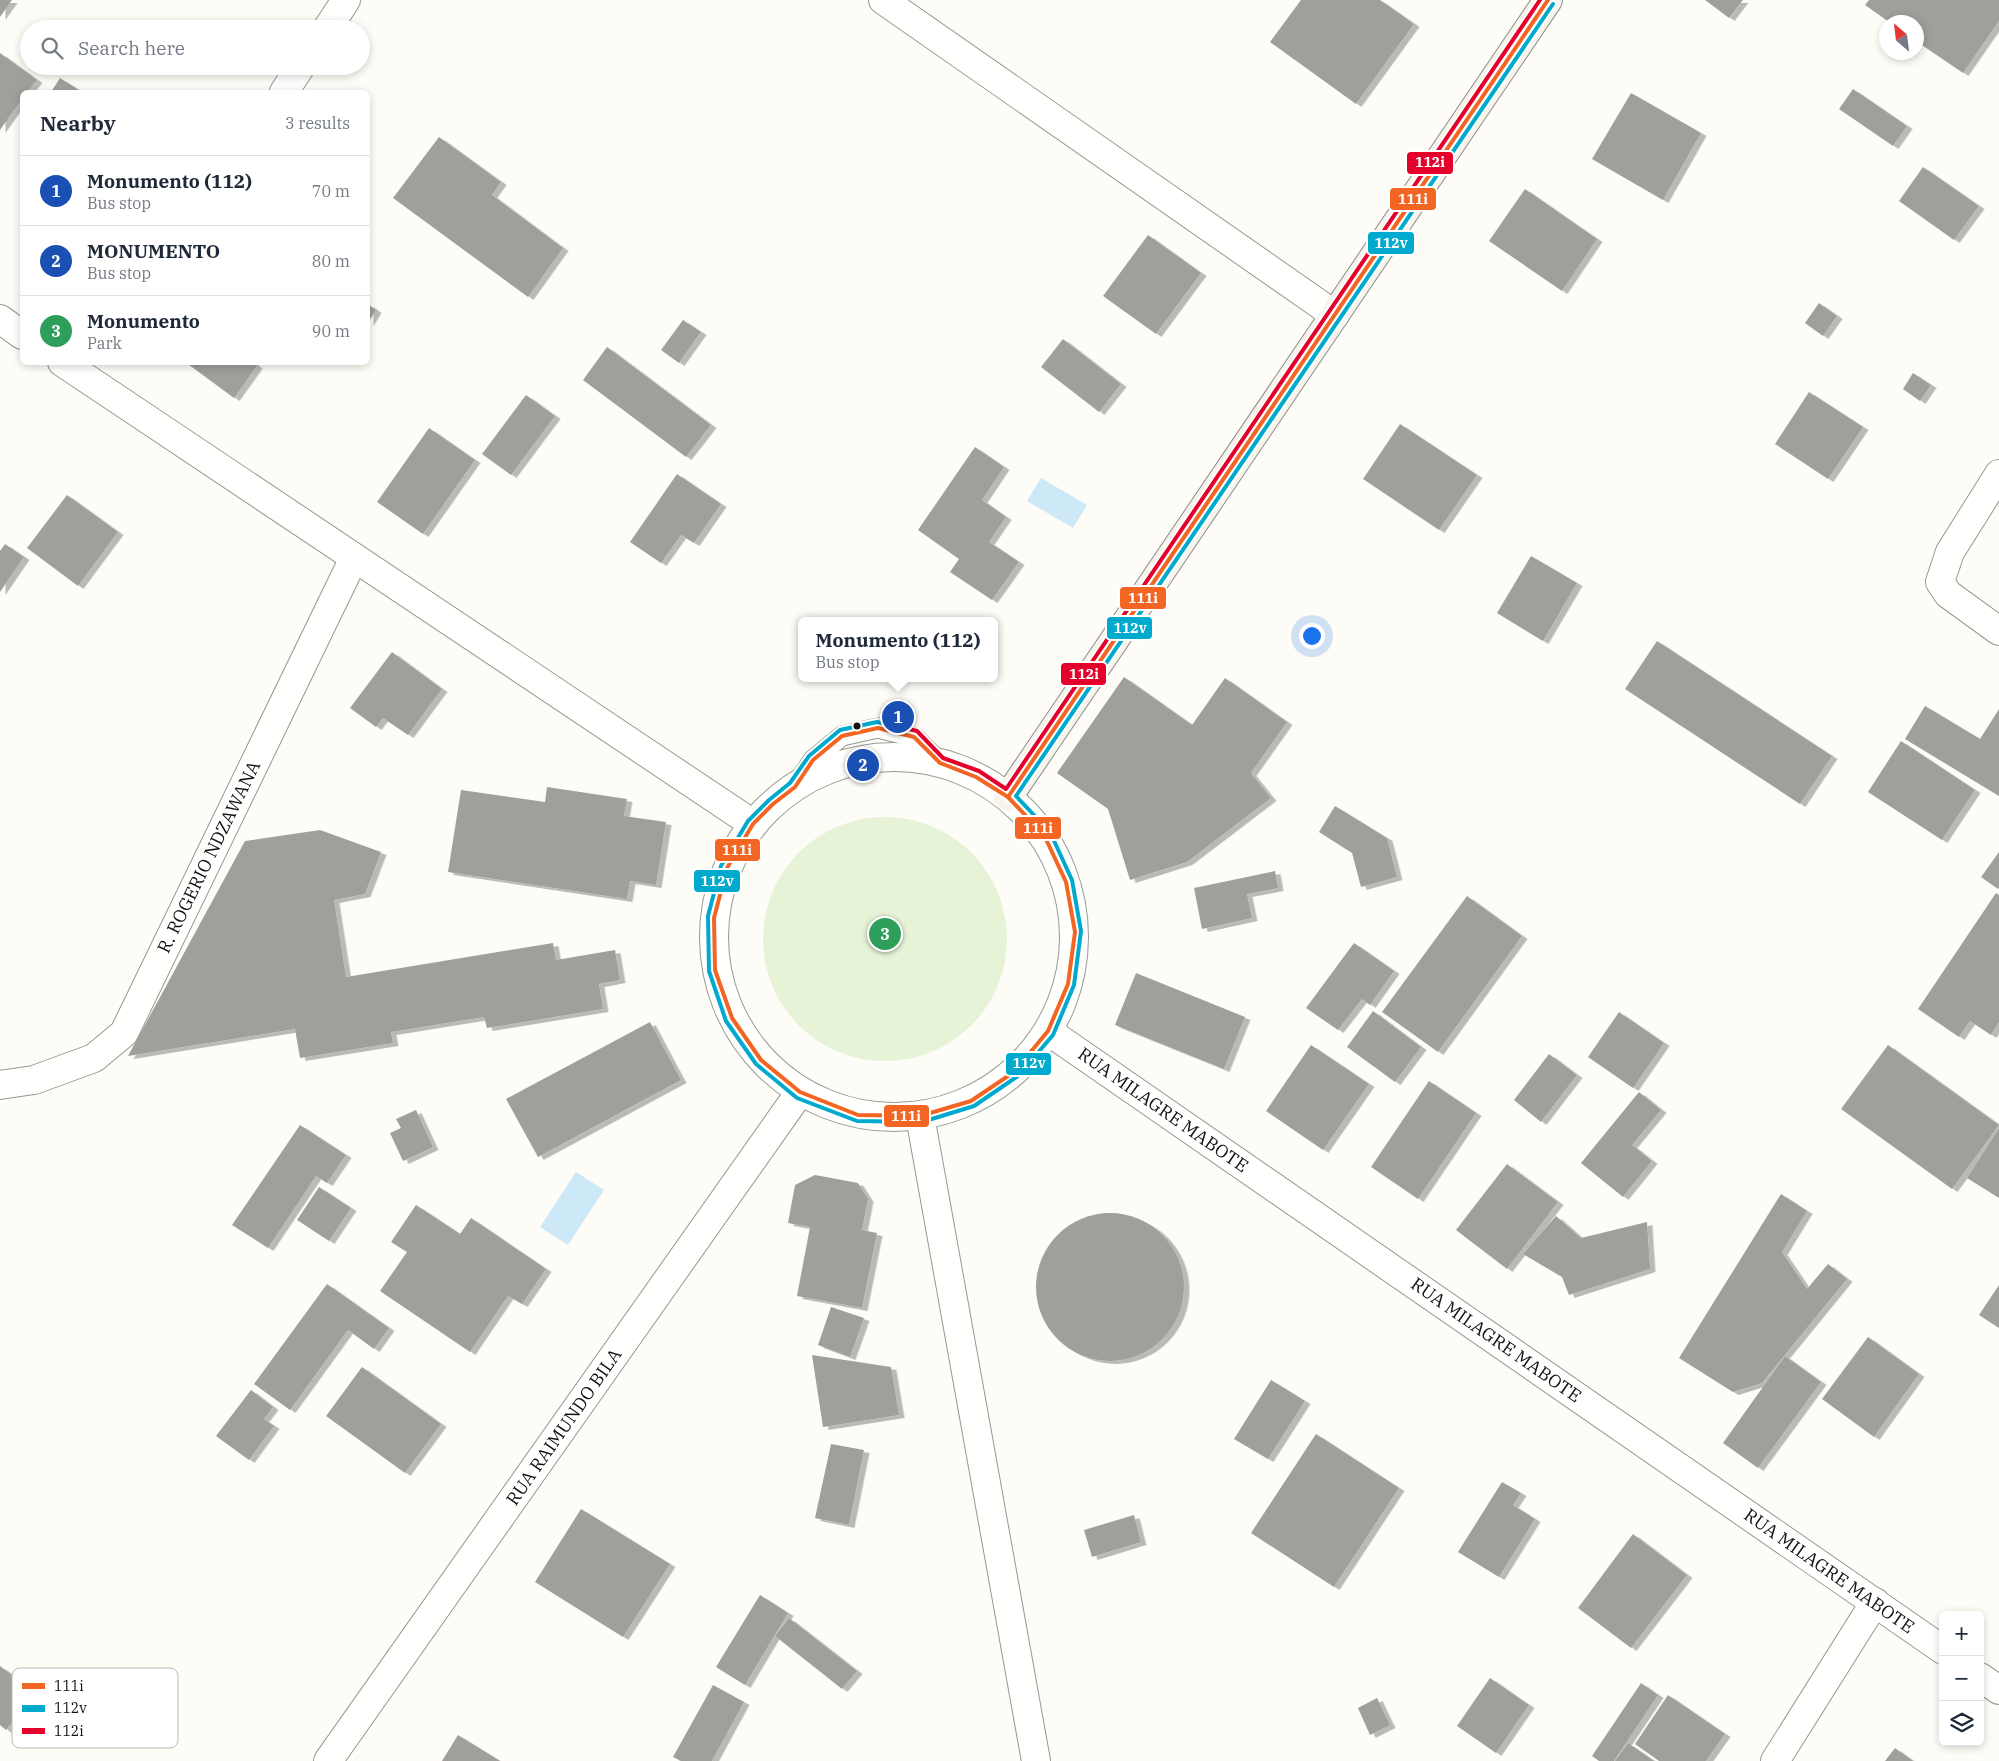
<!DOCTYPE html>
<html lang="en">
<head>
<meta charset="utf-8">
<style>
	body { margin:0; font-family:"IBM Plex Serif",serif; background:#f2f2f3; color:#1f2937 }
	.controls { position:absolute; right:15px; bottom:15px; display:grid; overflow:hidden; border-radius:8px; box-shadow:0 2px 8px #0003 }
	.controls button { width:45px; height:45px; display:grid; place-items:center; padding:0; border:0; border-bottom:1px solid #e0e1e3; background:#fff; color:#1f2937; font:25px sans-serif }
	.compass { position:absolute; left:1879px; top:15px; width:45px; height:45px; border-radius:50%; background:#fff; box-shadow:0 2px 8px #0003; rotate:332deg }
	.you { position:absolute; left:1311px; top:635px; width:18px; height:18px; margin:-12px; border:4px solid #fff; border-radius:50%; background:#1a73e8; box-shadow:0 0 0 8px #1a73e833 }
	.badge { display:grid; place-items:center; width:32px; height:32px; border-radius:50%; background:#0f766e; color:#fff; font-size:16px; font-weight:700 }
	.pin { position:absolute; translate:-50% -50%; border:2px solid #fff; box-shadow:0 1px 5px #0006 }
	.popup { position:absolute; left:798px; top:617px; width:200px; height:65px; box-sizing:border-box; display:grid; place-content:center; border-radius:8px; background:#fff; filter:drop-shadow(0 1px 4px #0005); font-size:16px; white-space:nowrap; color:#747a83 }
	.popup b { font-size:19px; color:#1f2937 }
	.popup::after { content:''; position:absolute; left:50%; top:100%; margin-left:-10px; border:10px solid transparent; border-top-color:#fff }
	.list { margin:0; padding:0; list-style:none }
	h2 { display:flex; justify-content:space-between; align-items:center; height:65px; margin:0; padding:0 20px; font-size:21px }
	h2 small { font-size:16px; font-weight:400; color:#747a83 }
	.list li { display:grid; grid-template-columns:32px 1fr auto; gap:15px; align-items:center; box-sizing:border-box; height:70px; padding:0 20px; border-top:1px solid #e0e1e3 }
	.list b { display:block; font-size:19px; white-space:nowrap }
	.list p { margin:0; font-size:16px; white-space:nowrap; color:#747a83 }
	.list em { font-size:16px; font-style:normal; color:#747a83 }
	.icon { flex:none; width:28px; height:28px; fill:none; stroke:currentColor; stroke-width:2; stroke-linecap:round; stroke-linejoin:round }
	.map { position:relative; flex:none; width:1999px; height:1761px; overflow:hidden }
	.search { position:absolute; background:#fff; box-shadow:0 2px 8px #0003; left:20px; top:20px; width:350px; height:55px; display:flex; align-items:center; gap:12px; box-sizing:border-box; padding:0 18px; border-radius:28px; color:#747a83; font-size:19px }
	.panel { position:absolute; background:#fff; box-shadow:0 2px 8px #0003; left:20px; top:90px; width:350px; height:275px; border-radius:8px }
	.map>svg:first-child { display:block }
	.green { fill:#e7f3d7 }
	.water { fill:#cde8f7 }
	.building { fill:#a19f9c; filter:url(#shadow) }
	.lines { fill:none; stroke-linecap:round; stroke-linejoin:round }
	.lane-casing { stroke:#979795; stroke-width:21 }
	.street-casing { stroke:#979795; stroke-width:30 }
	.secondary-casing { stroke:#8e8d8b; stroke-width:30 }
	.lane { stroke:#fffffe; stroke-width:19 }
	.street { stroke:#fffffe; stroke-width:28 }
	.secondary { stroke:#f6f4eb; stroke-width:28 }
	.bus-1-casing { stroke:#fff; stroke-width:8 }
	.bus-2-casing { stroke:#fff; stroke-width:8 }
	.bus-3-casing { stroke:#fff; stroke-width:8 }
	.bus-1 { stroke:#f26522; stroke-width:4 }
	.bus-2 { stroke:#00a9ce; stroke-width:4 }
	.bus-3 { stroke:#e4002b; stroke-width:4 }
	.bus-dot { fill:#111; stroke:#fff; stroke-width:2 }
	.labels { text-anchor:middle; stroke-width:5; stroke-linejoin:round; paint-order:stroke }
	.street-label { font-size:18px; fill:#111; stroke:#fff }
	.key { fill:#fff; stroke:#b8b8b8; stroke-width:1 }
	.key-label { font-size:14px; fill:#111 }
	.line-badge { stroke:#fff; stroke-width:2 }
	.badge-label { font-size:14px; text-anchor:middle; font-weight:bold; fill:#fff }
</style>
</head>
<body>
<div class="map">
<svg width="1999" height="1761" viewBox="0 0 1999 1761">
	<defs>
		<filter id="shadow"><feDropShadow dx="5.5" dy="3" stdDeviation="0" flood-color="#0004"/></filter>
	</defs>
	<rect width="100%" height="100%" fill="#fdfcf7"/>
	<circle class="green" cx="885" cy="939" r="122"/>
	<g class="water">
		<polygon points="1041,478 1087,505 1073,528 1027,501"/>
		<polygon points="576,1172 604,1190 568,1245 540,1227"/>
	</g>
	<g class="building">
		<polygon points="0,0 12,0 0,17"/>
		<polygon points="1301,0 1380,0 1414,24 1356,104 1270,42"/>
		<polygon points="1705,0 1743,0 1729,18"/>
		<polygon points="1869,0 1999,0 1999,21 1963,73 1916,41 1916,22 1889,22 1865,5"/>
		<polygon points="0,53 37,80 27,92 22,92 22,99 0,130"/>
		<polygon points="60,78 82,92 51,92"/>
		<polygon points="1853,89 1907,126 1893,146 1839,109"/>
		<polygon points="1631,93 1701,133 1663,200 1592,159"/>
		<polygon points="439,137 501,182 492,195 563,248 528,297 393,198"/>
		<polygon points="1923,167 1979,206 1954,240 1899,201"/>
		<polygon points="1525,189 1597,239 1562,291 1489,241"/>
		<polygon points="1148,235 1201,273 1156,334 1103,296"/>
		<polygon points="1819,303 1837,316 1823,336 1805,323"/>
		<polygon points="368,304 376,310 368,323"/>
		<polygon points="683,320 701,332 679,363 661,350"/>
		<polygon points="1063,339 1121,384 1099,412 1041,367"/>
		<polygon points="607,347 711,425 686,457 583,380"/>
		<polygon points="185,362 253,362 257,366 234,398"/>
		<polygon points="1913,373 1931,385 1920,401 1903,389"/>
		<polygon points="1809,392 1863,427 1828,479 1775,444"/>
		<polygon points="526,395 555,416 511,475 482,454"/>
		<polygon points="1400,424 1477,475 1439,530 1363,479"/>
		<polygon points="429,428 475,460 423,534 377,502"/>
		<polygon points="975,447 1004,467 982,500 1006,517 989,542 1019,562 992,600 950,572 959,559 918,530"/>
		<polygon points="677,474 721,504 694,543 681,535 661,563 630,542"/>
		<polygon points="67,495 118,532 78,586 27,548"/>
		<polygon points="5,544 24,557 0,592 0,551"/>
		<polygon points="1531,556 1577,583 1543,641 1497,613"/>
		<polygon points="1657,641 1832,756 1800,804 1625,689"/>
		<polygon points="392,652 442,689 408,735 383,718 376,727 350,708"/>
		<polygon points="1124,677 1192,725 1225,678 1287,722 1251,773 1271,798 1187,862 1130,880 1108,809 1057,773"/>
		<polygon points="1925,706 1980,739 1999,709 1999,796 1905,739"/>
		<polygon points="1901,741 1975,790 1942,840 1868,792"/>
		<polygon points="547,787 627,799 624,816 666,822 656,885 630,881 627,899 448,872 461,790 545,802"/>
		<polygon points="1335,806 1387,838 1397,877 1361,887 1352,853 1319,832"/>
		<polygon points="320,830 381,852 365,894 334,900 346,977 553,943 556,960 615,950 620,980 599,984 603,1009 487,1028 484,1017 391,1032 393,1043 300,1058 295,1029 128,1056 245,841"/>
		<polygon points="1999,852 1999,887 1998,889 1981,877"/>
		<polygon points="1275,871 1278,888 1247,894 1252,918 1202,929 1194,888"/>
		<polygon points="1996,893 1999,895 1999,1022 1991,1035 1970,1021 1959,1037 1918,1009"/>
		<polygon points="1467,896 1522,936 1438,1052 1382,1012"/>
		<polygon points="1354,943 1394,971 1370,1005 1362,999 1338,1030 1306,1008"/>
		<polygon points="1136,973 1245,1017 1224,1069 1115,1025"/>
		<polygon points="1373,1011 1421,1047 1395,1082 1347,1047"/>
		<polygon points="1619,1012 1664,1043 1633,1088 1588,1057"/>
		<polygon points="650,1022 681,1080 538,1157 506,1099"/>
		<polygon points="1311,1045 1369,1084 1323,1150 1266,1111"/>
		<polygon points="1888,1045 1999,1125 1952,1189 1841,1109"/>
		<polygon points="1549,1054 1577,1075 1541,1122 1514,1100"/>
		<polygon points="1429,1081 1476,1113 1418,1199 1371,1167"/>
		<polygon points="1639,1092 1661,1110 1632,1145 1652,1161 1623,1197 1581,1163"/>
		<polygon points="416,1110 433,1147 403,1161 390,1133 401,1128 396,1119"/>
		<polygon points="300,1125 346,1155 327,1183 316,1176 268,1248 232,1225"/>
		<polygon points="1999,1128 1999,1198 1967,1178"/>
		<polygon points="1507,1164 1558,1202 1507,1269 1456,1230"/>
		<polygon points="815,1175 858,1183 868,1199 862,1230 877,1233 862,1308 797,1296 810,1227 788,1223 795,1185"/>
		<polygon points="319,1187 351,1208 329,1241 297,1220"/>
		<polygon points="1781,1194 1807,1211 1782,1252 1807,1289 1828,1264 1847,1279 1762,1383 1733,1392 1679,1358"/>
		<polygon points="416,1205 460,1234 471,1218 546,1269 522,1304 508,1296 470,1352 380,1291 407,1252 391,1242"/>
		<circle cx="1110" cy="1287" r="74"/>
		<polygon points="1556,1216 1581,1238 1647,1222 1650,1269 1569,1295 1562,1277 1523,1254"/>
		<polygon points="327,1284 389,1328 374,1349 348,1330 290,1410 254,1384"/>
		<polygon points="1999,1285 1999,1328 1979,1315"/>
		<polygon points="831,1307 864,1318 850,1357 818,1345"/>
		<polygon points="1868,1337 1919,1374 1874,1437 1822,1399"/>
		<polygon points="812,1355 891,1367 899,1415 823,1427"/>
		<polygon points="1785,1356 1821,1382 1758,1468 1723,1443"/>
		<polygon points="362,1367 441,1424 405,1473 326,1416"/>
		<polygon points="1271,1380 1305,1401 1268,1459 1234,1439"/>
		<polygon points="251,1390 273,1407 264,1419 274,1426 249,1460 216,1436"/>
		<polygon points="1316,1434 1399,1488 1334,1587 1251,1533"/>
		<polygon points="831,1444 864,1450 849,1525 815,1518"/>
		<polygon points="1502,1482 1521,1493 1513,1505 1535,1519 1499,1577 1458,1552"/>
		<polygon points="581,1509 670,1564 623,1637 535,1582"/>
		<polygon points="1134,1515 1141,1542 1092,1557 1084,1530"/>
		<polygon points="1633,1534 1687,1575 1631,1648 1578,1608"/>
		<polygon points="760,1595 788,1613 745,1685 716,1667"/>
		<polygon points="789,1618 857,1671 842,1689 775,1636"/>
		<polygon points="0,1666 26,1686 14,1701 23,1709 6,1730 0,1725"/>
		<polygon points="1490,1678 1529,1705 1496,1753 1457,1726"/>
		<polygon points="1641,1683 1658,1695 1614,1761 1599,1761 1592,1756"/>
		<polygon points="713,1685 744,1702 712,1761 681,1761 673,1757"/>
		<polygon points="1668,1695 1725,1734 1706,1761 1659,1761 1635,1744"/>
		<polygon points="1377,1698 1390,1725 1370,1735 1358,1708"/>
		<polygon points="458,1735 500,1761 442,1761"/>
		<polygon points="1628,1743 1654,1761 1615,1761"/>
		<polygon points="1895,1748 1913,1761 1885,1761"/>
	</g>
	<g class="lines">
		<g class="lane-casing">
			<polyline id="lane" points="795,787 813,760 842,736 878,728 914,737 940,763"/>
		</g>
		<g class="street-casing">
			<g id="street">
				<polyline points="883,0 1335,315"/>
				<polyline points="327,29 346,0"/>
				<polyline points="284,92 301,66"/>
				<polyline points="0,319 22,335"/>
				<polyline points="62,362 753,824"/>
				<polyline points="1999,474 1950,552 1940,582 1948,594 1999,631"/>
				<circle cx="894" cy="937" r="180"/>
				<polyline points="1048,1031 1943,1650"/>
				<polyline points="0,1085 34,1080 94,1058 124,1033 354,558"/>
				<polyline points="920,1116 1036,1761"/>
				<polyline points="1980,1677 1999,1690"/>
				<polyline points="328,1761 800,1092"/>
				<polyline points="1775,1761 1875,1602"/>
			</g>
		</g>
		<g class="secondary-casing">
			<polyline id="secondary" points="1008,797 1548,0"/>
		</g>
		<use href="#lane" class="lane"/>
		<use href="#street" class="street"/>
		<use href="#secondary" class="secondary"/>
		<g class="bus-1-casing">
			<g id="bus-1">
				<polygon points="878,728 914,737 940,763 976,777 1008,797 1044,835 1066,882 1075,932 1068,984 1048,1031 1014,1072 971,1101 920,1116 858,1115 800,1092 761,1060 732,1018 715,970 714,918 727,868 753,824 773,804 795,787 813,760 842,736"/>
				<polyline points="1008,797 1548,0"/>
			</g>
		</g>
		<g class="bus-2-casing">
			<polyline id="bus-2" points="892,725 877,722 840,730 809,756 790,783 769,800 748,821 721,866 708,916 709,971 726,1021 756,1064 797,1098 857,1121 922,1122 974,1106 1018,1076 1053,1035 1074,985 1081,931 1072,880 1050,832 1016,796 1553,4"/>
		</g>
		<g class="bus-3-casing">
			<polyline id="bus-3" points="893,725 917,731 943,758 979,771 1006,789 1540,0"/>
		</g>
		<use href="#bus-1" class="bus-1"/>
		<use href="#bus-2" class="bus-2"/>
		<use href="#bus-3" class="bus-3"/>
	</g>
	<circle class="bus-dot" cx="857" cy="726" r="4.5"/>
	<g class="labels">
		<g class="street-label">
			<text transform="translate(209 857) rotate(-64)" y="6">R. ROGERIO NDZAWANA</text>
			<text transform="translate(1163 1110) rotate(35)" y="6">RUA MILAGRE MABOTE</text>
			<text transform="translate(1496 1340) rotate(35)" y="6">RUA MILAGRE MABOTE</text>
			<text transform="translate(564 1427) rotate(-55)" y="6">RUA RAIMUNDO BILA</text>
			<text transform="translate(1829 1571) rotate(35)" y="6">RUA MILAGRE MABOTE</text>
		</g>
	</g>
	<rect x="12" y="1668" width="166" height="80" rx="8" class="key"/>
	<rect x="22" y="1683" width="23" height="6" fill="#f26522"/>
	<rect x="22" y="1705" width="23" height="7" fill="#00a9ce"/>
	<rect x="22" y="1728" width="23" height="6" fill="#e4002b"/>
	<g class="key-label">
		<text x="54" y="1691">111i</text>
		<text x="54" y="1713">112v</text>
		<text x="54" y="1736">112i</text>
	</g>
	<g class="line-badge">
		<rect x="1406" y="151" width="48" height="24" rx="5" fill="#e4002b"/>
		<rect x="1389" y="187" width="48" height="24" rx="5" fill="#f26522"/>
		<rect x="1367" y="231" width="48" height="24" rx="5" fill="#00a9ce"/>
		<rect x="1119" y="586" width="48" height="24" rx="5" fill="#f26522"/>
		<rect x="1106" y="616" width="47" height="24" rx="5" fill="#00a9ce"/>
		<rect x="1060" y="662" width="47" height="24" rx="5" fill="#e4002b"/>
		<rect x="1014" y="816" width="48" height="24" rx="5" fill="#f26522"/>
		<rect x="714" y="838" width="47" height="24" rx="5" fill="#f26522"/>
		<rect x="693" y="869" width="48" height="24" rx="5" fill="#00a9ce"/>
		<rect x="1005" y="1052" width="47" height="24" rx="5" fill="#00a9ce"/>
		<rect x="883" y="1104" width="47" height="24" rx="5" fill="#f26522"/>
	</g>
	<g class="badge-label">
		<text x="1430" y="167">112i</text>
		<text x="1413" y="204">111i</text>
		<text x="1391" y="248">112v</text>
		<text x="1143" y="603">111i</text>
		<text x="1130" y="633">112v</text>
		<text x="1084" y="679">112i</text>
		<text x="1038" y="833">111i</text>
		<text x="737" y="855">111i</text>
		<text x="717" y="886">112v</text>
		<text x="1029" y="1068">112v</text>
		<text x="906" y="1121">111i</text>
	</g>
</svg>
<div class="controls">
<button>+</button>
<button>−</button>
<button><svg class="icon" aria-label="layers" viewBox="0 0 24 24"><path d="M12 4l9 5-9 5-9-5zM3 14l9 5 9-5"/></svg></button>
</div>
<svg class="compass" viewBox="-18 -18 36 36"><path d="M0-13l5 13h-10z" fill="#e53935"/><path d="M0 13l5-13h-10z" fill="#747a83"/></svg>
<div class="you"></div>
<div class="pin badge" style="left:898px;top:717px;background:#1a4fb4">1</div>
<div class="popup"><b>Monumento (112)</b>Bus stop</div>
<div class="pin badge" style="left:863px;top:765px;background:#1a4fb4">2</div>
<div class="pin badge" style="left:885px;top:934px;background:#2e9e5b">3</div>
<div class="search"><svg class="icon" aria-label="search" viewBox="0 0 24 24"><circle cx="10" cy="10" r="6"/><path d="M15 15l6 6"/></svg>Search here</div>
<section class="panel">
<h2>Nearby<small>3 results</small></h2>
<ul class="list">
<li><span class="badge" style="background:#1a4fb4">1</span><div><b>Monumento (112)</b><p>Bus stop</p></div><em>70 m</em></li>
<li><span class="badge" style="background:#1a4fb4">2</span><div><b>MONUMENTO</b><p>Bus stop</p></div><em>80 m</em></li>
<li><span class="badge" style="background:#2e9e5b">3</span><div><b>Monumento</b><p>Park</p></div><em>90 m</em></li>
</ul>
</section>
</div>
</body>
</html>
